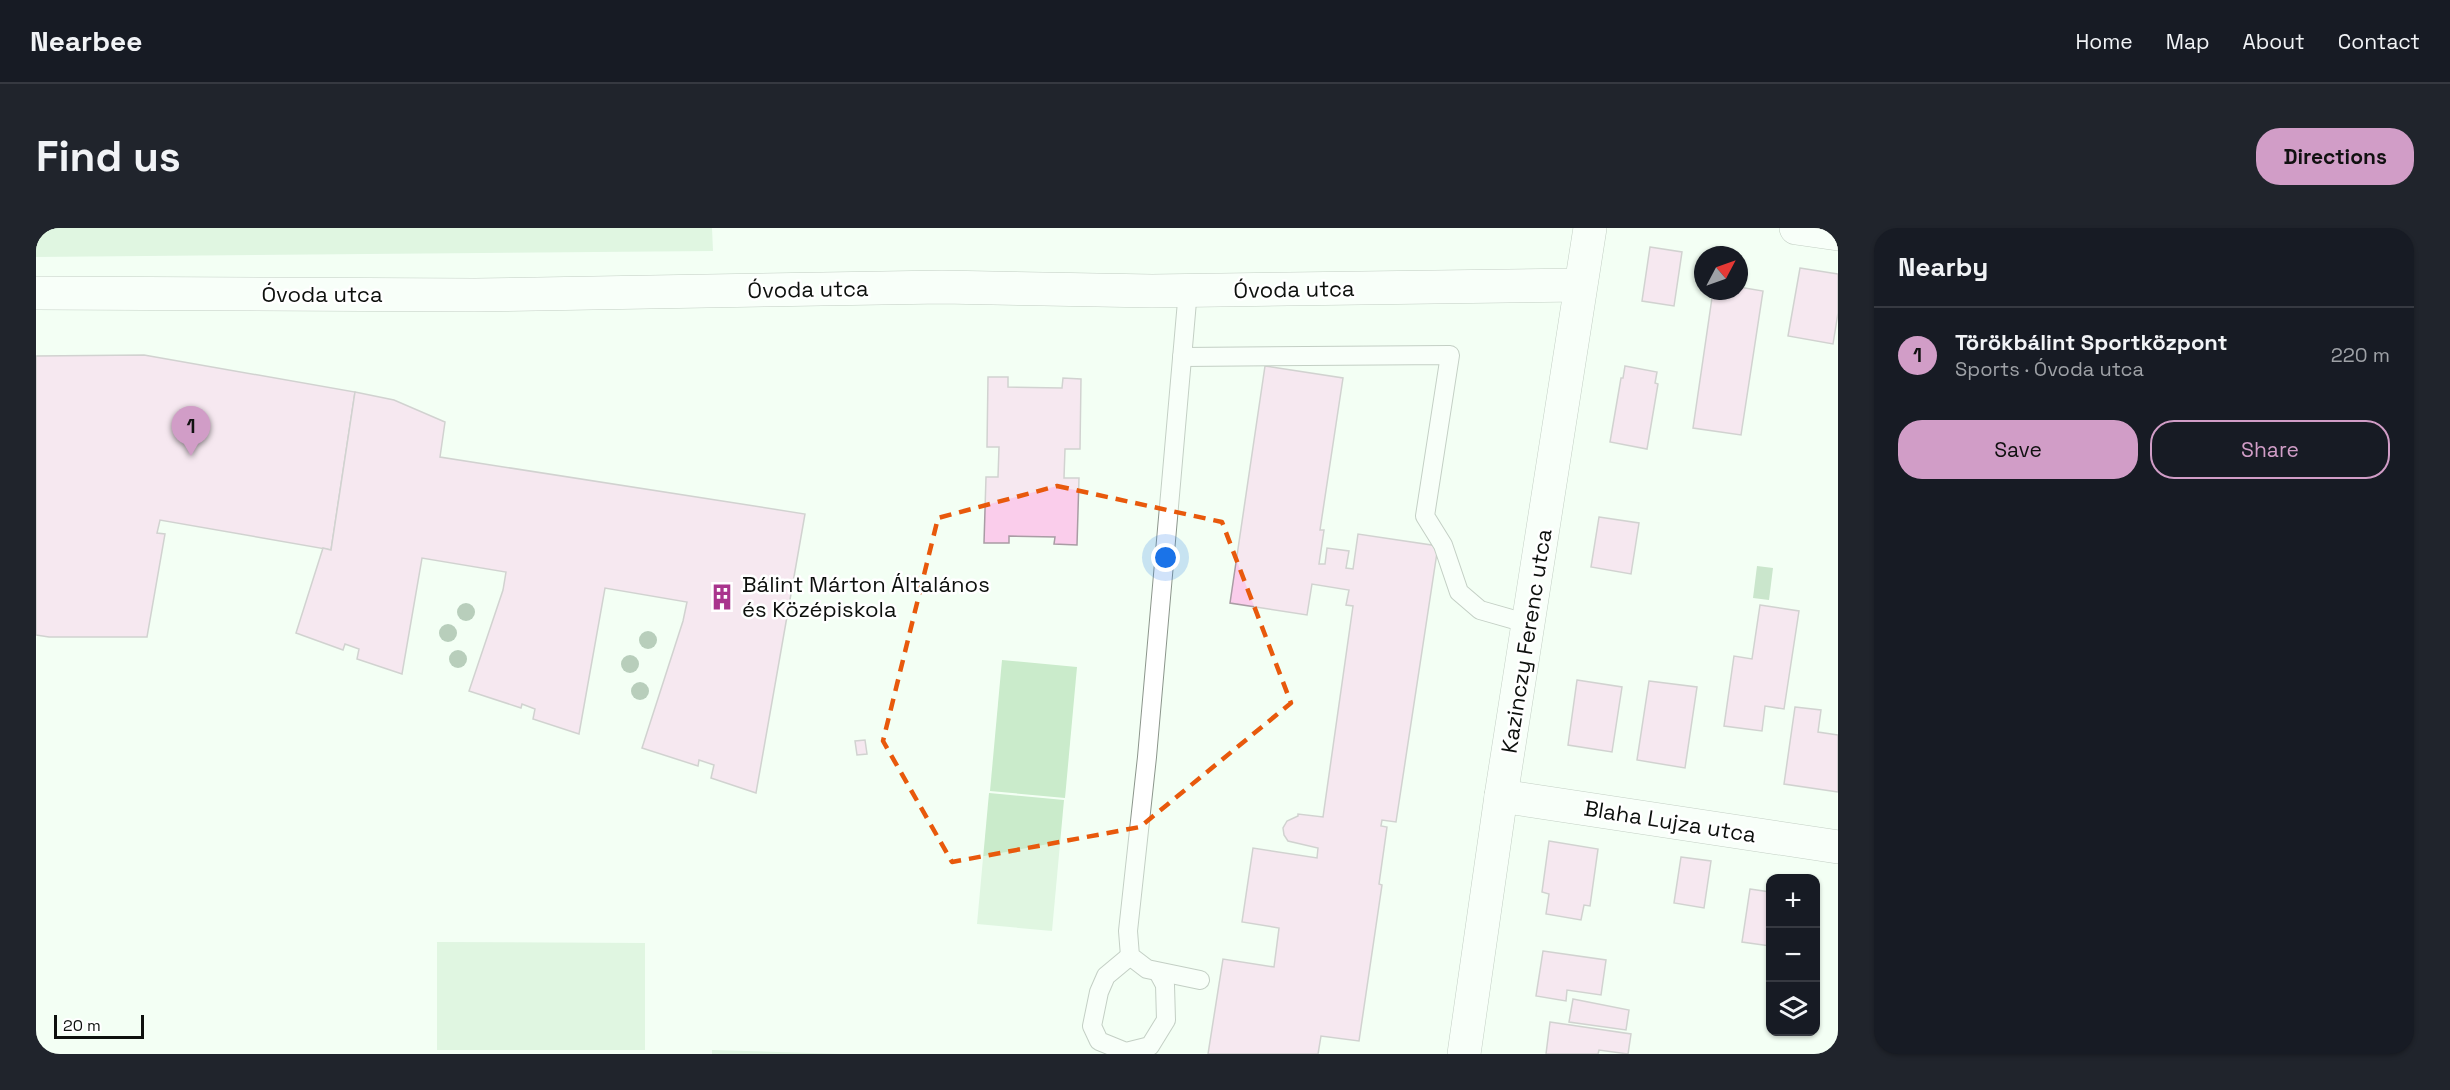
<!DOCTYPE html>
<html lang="en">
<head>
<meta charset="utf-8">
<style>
	body { margin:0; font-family:"Space Grotesk",sans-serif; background:#20242c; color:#f1f3f6 }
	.controls { position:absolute; right:18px; bottom:18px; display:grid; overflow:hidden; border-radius:12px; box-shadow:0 2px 4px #0004 }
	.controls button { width:54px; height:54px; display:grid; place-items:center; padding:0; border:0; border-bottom:2px solid #363941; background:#171b24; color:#f1f3f6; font:30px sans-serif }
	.compass { position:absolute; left:1658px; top:18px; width:54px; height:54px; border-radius:50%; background:#171b24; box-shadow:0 2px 4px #0004; rotate:49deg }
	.scale { position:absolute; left:18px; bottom:15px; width:90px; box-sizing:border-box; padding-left:6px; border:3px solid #0d100d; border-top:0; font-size:16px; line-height:21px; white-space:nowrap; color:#0d100d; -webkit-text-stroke:4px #fff; paint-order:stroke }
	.you { position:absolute; left:1130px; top:330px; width:21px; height:21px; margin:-15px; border:4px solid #fff; border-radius:50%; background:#1a73e8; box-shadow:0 0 0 9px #1a73e833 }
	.badge { display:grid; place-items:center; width:39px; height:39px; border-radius:50%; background:#d19dc7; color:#111; font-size:20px; font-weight:700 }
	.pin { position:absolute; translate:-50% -50px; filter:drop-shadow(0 2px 3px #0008) }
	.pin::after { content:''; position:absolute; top:32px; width:21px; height:18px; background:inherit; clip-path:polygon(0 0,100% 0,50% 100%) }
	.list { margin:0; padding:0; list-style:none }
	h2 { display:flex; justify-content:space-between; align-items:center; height:78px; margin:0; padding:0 24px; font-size:26px }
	h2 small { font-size:20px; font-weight:400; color:#9ea1a6 }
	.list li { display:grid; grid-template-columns:39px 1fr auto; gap:18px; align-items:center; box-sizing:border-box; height:96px; padding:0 24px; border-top:2px solid #363941 }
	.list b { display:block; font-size:22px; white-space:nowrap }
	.list p { margin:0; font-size:20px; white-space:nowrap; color:#9ea1a6 }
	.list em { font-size:20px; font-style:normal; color:#9ea1a6 }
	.actions { display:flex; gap:12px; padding:18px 24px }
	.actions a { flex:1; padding:14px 0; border:2px solid #d19dc7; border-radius:24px; text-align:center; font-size:21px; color:#d19dc7 }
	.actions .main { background:#d19dc7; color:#111 }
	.icon { flex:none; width:33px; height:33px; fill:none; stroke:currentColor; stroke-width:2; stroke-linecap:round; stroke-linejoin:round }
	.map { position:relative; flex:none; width:1802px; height:826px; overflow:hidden; border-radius:24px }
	header { display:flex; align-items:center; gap:36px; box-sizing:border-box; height:84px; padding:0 30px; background:#171b24; border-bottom:2px solid #363941 }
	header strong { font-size:28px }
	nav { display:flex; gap:33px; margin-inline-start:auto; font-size:21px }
	.intro { display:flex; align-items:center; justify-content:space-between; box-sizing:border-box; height:144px; padding:0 36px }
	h1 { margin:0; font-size:42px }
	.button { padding:15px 27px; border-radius:24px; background:#d19dc7; color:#111; font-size:21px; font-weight:700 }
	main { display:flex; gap:36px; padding:0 36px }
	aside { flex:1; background:#171b24; border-radius:24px; box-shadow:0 2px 4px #0004 }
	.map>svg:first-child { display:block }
	.green { fill:#caebcb }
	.water { fill:#99c79b }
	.building { fill:#facdeb; stroke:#a99ca4; stroke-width:1.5 }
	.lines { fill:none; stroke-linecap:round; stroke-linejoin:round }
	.service-casing { stroke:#8b958b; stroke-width:20 }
	.minor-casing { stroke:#8b958b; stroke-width:34 }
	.tertiary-casing { stroke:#8b958b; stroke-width:34 }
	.service { stroke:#fff; stroke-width:18 }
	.minor { stroke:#fff; stroke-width:33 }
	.tertiary { stroke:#fff; stroke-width:33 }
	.tree { fill:#719377 }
	.marked { fill:none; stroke:#e8590c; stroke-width:4.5; stroke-dasharray:12 8; stroke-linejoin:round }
	.labels { text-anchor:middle; stroke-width:5; stroke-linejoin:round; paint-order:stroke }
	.street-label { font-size:22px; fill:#0d100d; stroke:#fff }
	.poi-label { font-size:22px; fill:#0d100d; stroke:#fff; text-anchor:start }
</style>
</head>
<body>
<header>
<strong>Nearbee</strong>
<nav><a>Home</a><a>Map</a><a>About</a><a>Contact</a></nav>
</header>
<div class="intro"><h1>Find us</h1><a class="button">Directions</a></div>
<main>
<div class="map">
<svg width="1802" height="826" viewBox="0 0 1802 826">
	<rect width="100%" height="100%" fill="#f3fff4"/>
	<g class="green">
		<polygon points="0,0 676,0 677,23 0,29"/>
		<polygon points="966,432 1041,439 1029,570 954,563"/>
		<polygon points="953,565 1028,572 1016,703 941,696"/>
		<polygon points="401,714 609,715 609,822 401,822"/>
		<polygon points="676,822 807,826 676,826"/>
	</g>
	<polygon class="water" points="1721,338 1737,340 1733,372 1717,370"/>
	<g class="building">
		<polygon points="1614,19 1646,24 1638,78 1606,73"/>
		<polygon points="1764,40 1802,46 1802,85 1797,116 1752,108"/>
		<polygon points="1703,59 1727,63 1705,207 1657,200 1677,63 1703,63"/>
		<polygon points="108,127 319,164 295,322 124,292 121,305 129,306 111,409 13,409 0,407 0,128"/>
		<polygon points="1229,138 1307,150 1284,302 1288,302 1283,336 1289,336 1291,320 1313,323 1310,340 1317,341 1322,306 1402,318 1360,594 1346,592 1345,598 1351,599 1343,656 1346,657 1323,813 1285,808 1282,826 1172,826 1187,731 1238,739 1243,700 1206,694 1217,620 1281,630 1282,620 1252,613 1248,607 1247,600 1251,593 1262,588 1262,586 1287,589 1317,378 1310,377 1313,362 1276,356 1271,387 1194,375"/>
		<polygon points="1589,138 1621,144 1619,155 1622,156 1611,221 1574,214 1585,150 1587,150"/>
		<polygon points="952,149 972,149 972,159 1026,160 1027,150 1045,151 1044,221 1029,221 1028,250 1043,250 1041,317 1018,316 1019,309 973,308 973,315 948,315 950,249 962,249 963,219 951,219"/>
		<polygon points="319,164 358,172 409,194 404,229 769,286 720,565 675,550 678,537 663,532 662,538 606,520 647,393 651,374 569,360 543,506 497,491 499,481 486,476 485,480 433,463 467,362 470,344 386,330 366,446 321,431 323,421 309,416 307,422 260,405 287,320 295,322"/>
		<polygon points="1563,289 1603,295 1595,346 1555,339"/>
		<polygon points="1724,377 1763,383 1748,481 1729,478 1726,503 1688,498 1698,428 1716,431"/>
		<polygon points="1541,452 1586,459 1576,524 1532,517"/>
		<polygon points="1613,453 1661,459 1649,540 1601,532"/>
		<polygon points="1759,479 1785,482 1782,504 1802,507 1802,564 1748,556"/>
		<polygon points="829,512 831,526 821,527 819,513"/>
		<polygon points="1513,613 1562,621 1554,678 1548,677 1545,692 1510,686 1513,666 1506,664"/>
		<polygon points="1645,629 1675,633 1668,680 1638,675"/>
		<polygon points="1714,661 1734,664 1734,718 1706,714"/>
		<polygon points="1507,723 1570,732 1565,767 1531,762 1530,773 1500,768"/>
		<polygon points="1537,771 1593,782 1590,802 1533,794"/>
		<polygon points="1514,794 1595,806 1592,826 1563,822 1562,826 1510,826"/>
	</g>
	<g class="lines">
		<g class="service-casing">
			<g id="service">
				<polyline points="1152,62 1111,529 1092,703 1094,728 1111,741 1164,752"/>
				<polyline points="1146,129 1414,127 1389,288 1407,317 1423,364 1444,382 1493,396"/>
				<polyline points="1094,728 1070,748 1063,764 1056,798 1063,813 1090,824 1114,818 1130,792 1129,757 1122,744"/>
			</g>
		</g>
		<g class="minor-casing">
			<g id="minor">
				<polyline points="1760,0 1802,6"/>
				<polyline points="0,65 439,67 906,59 1116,63 1544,57"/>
			</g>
		</g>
		<g class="tertiary-casing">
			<g id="tertiary">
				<polyline points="1465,568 1802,619"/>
				<polyline points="1428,826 1465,568 1554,0"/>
			</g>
		</g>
		<use href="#service" class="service"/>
		<use href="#minor" class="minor"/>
		<use href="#tertiary" class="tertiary"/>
	</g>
	<g class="tree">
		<circle cx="430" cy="384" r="9"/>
		<circle cx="412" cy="405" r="9"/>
		<circle cx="612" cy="412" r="9"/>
		<circle cx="422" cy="431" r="9"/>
		<circle cx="594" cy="436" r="9"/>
		<circle cx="604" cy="463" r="9"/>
	</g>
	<path d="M0 0H1802V826H0ZM1021,258L1186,294L1255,475L1104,599L916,634L847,513L902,290Z" fill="#f3fff4" fill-opacity=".55" fill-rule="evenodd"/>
	<path class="marked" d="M1021,258L1186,294L1255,475L1104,599L916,634L847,513L902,290Z"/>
	<defs>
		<g id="building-bare" transform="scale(2.07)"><path d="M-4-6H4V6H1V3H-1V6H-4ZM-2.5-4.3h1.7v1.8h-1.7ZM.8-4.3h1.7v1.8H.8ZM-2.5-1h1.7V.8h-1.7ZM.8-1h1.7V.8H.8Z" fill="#a9348d" stroke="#fff" stroke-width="2.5" paint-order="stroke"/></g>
	</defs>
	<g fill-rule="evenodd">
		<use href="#building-bare" x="686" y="369"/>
	</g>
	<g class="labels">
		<g class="street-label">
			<text transform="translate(772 61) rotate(-1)" y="8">Óvoda utca</text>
			<text transform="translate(1258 61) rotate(-1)" y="8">Óvoda utca</text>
			<text x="286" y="74">Óvoda utca</text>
			<text transform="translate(1490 413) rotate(-81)" y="8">Kazinczy Ferenc utca</text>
			<text transform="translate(1634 593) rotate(9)" y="8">Blaha Lujza utca</text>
		</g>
		<g class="poi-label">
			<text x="706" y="364">Bálint Márton Általános<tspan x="706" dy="25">és Középiskola</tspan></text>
		</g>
	</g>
</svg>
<div class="controls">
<button>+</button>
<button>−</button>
<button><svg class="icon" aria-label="layers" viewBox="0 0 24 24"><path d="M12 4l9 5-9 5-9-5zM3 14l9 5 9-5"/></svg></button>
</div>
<svg class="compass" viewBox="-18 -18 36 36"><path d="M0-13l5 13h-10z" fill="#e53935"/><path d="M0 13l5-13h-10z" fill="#9ea1a6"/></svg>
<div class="scale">20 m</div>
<div class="you"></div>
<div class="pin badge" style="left:155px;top:228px">1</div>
</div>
<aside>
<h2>Nearby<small></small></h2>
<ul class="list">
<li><span class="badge">1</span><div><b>Törökbálint Sportközpont</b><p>Sports · Óvoda utca</p></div><em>220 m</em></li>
</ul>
<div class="actions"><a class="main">Save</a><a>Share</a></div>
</aside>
</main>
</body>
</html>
